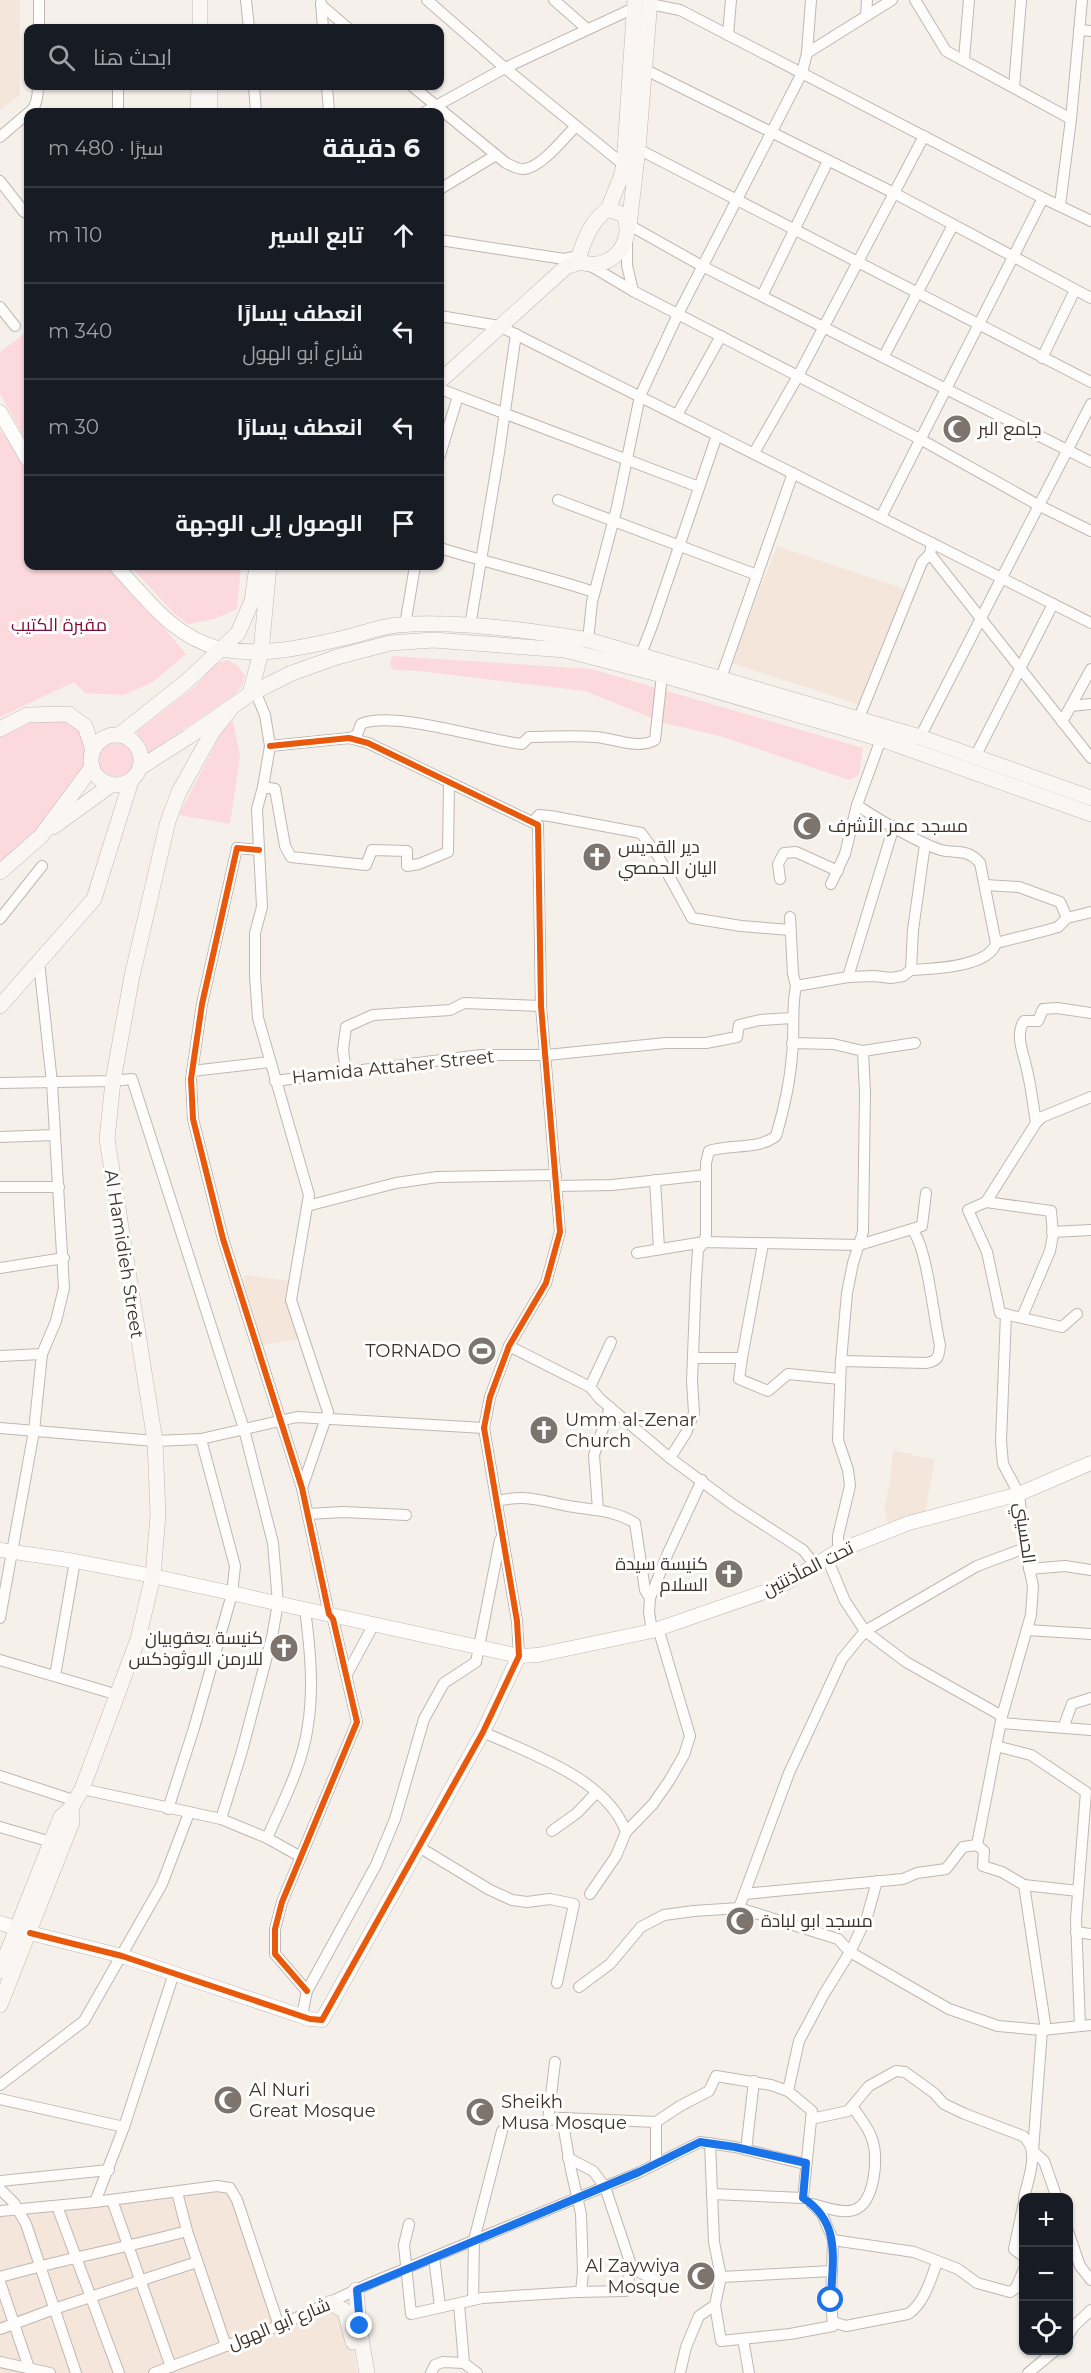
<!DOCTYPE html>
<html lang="ar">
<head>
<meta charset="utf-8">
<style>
	body { margin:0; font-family:Montserrat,Cairo,sans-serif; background:#20242c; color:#f1f3f6; direction:rtl }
	.controls { position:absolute; right:18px; bottom:18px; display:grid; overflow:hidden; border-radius:12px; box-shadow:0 2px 4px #0004 }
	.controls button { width:54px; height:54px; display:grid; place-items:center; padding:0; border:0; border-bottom:2px solid #363941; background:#171b24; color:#f1f3f6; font:30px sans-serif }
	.stop { position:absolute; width:18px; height:18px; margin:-14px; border:4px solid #1a73e8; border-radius:50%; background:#fff }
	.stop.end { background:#1a73e8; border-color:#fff; box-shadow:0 2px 6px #0008 }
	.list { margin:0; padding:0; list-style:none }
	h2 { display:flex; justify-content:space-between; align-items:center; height:78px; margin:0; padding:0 24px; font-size:26px }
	h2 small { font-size:20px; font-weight:400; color:#9ea1a6 }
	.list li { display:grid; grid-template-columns:39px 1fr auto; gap:18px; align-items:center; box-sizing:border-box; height:96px; padding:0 24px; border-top:2px solid #363941 }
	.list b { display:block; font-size:22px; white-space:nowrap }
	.list p { margin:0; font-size:20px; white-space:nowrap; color:#9ea1a6 }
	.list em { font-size:20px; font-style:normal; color:#9ea1a6 }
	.icon { flex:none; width:33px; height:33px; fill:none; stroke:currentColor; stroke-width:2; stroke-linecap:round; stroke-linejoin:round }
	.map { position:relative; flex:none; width:1091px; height:2373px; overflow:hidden; direction:ltr }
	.search { position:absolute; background:#171b24; box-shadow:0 2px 4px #0004; left:24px; top:24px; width:420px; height:66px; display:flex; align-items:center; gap:15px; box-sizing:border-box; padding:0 21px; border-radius:12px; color:#9ea1a6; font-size:22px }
	.panel { position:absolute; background:#171b24; box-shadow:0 2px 4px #0004; left:24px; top:108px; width:420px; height:462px; border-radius:12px; direction:rtl }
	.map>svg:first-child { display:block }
	.built { fill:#f5e6db }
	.green { fill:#fbd9dd }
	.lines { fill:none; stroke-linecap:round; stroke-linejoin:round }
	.minor-casing { stroke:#c0b7b2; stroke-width:12 }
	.tertiary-casing { stroke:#c0b7b2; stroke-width:15 }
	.secondary-casing { stroke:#c0b7b2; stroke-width:16 }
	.minor { stroke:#fefdfc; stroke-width:10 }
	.tertiary { stroke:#fefdfc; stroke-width:14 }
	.secondary { stroke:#f9f6f3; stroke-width:15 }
	.cycleway-casing { stroke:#fff; stroke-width:10 }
	.cycleway { stroke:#e8590c; stroke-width:6 }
	.route { stroke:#1a73e8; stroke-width:8 }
	.labels { text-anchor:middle; stroke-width:6; stroke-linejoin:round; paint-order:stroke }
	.poi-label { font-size:18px; fill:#3e322a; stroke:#fff; text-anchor:start }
	.park-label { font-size:18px; fill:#7c0c38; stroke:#fff }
	.street-label { font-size:18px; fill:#3e322a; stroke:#fff }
</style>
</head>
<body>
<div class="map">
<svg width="1091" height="2373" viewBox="0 0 1091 2373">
	<rect width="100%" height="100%" fill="#f6f0eb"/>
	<g class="built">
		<polygon points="0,0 20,0 20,95 0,110"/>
		<polygon points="777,546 905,589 858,704 731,663"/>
		<polygon points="246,1275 289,1281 288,1303 298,1339 263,1345 242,1278"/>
		<polygon points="893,1450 935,1460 925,1511 888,1524 884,1508 890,1483"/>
		<polygon points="230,2188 279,2326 331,2303 351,2330 357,2373 0,2373 0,2211"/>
	</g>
	<g class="green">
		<polygon points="28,331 28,442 21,432 0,393 0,352"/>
		<polygon points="0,430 28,464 28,566 112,566 186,654 153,682 124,695 85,693 74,682 0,717"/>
		<polygon points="130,566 241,566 237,609 214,619 188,624 175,614"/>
		<polygon points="392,656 591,669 863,748 859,775 849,780 720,736 664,723 585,691 420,671 393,670 390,664"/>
		<polygon points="228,660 238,666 245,676 242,686 235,694 147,754 144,742 136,732 195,687 215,664"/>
		<polygon points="48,713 85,726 92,754 92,767 0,872 0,729"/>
		<polygon points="233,721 240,757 230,824 179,815 224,728"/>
		<circle cx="116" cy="760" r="17"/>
	</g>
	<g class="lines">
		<g class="minor-casing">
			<g id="minor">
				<polyline points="39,0 39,28"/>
				<polyline points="246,0 249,28"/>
				<polyline points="427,0 505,68 624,165"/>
				<polyline points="554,0 586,28"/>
				<polyline points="915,0 946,51 1071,119"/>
				<polyline points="321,3 323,28"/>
				<polyline points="650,4 680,10 1043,198 1091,221"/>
				<polyline points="321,5 348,28"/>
				<polyline points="866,16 867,0"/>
				<polyline points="1079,30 1091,31"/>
				<polyline points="728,35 731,0"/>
				<polyline points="807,53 892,0"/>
				<polyline points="964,59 969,0"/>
				<polyline points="646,70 894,193 1091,298"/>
				<polyline points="118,86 118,112"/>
				<polyline points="254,86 256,112"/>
				<polyline points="327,86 329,112"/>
				<path d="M412,86L506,163C511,165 518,170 524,169C541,168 564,138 576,126"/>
				<polyline points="1014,87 1021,0"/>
				<path d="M30,112C37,106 38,95 38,86"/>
				<polyline points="425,112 505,68 634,8"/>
				<polyline points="0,137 28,113"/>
				<polyline points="638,149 1091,382"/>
				<polyline points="0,181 24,212 28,208"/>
				<polyline points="440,189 496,155"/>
				<polyline points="1060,205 1071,119 1082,0"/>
				<polyline points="629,225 702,266 1091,462"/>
				<polyline points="627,239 627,265 633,291"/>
				<polyline points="440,240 564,259 579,256"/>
				<polyline points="591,266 633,291 920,439 1038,505 1091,531"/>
				<polyline points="762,296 828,161"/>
				<polyline points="0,307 15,326"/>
				<polyline points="440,316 499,326 1091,623"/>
				<polyline points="884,356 953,225"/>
				<polyline points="1042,358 1075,290"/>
				<polyline points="440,389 699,487"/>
				<polyline points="677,415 721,336"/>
				<polyline points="754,453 798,376 924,136"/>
				<polyline points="440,455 458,396"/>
				<polyline points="558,500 757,575"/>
				<polyline points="881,517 1043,198"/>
				<polyline points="932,543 930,554 1091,758"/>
				<path d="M440,548C491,564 543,575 594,592"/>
				<polyline points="405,625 415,566"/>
				<polyline points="470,626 499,453 516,334"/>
				<polyline points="588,640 592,602 617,507 640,396 678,314 802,73 807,53 811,0"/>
				<polyline points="641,654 652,626 717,435"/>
				<polyline points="721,678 793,473"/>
				<polyline points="255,691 265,715 270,746 263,787 257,809 262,907 255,933 255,976 258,1018 309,1195 291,1300 328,1412 302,1488"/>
				<polyline points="1071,706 1091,704"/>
				<polyline points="859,718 922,562 930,554"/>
				<polyline points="1062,722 1091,669"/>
				<polyline points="920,737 1091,404"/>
				<path d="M349,738L357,735L361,724C394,710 483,740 522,744L529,737C551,737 573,735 595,737C614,738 637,750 655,740L662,675"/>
				<path d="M881,739L857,805C877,819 919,843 941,850C957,854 967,848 980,863L996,943C989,967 933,969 911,970L913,930L925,844"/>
				<polyline points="270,746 349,738 368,743 538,825 541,1006 560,1232 546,1283 509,1346 490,1397 484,1428 517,1621 519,1656"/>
				<polyline points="975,757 1053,604"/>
				<polyline points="263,787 275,789 285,846 291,857 366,865 372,850 407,851 407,866 419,864 448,852 449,782"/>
				<polyline points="533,822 539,815 550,816 641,833 658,856 692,918 741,926 790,930"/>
				<polyline points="894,826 848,977 874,976 891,978 903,976 911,970"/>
				<polyline points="259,850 237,848 202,1004 191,1079 193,1119 223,1239 302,1488 329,1614 333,1619 357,1722 282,1902 275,1929 275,1954 307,1991"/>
				<polyline points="780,879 778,864 784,853 796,852 838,871"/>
				<polyline points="831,884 845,854 857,805"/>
				<polyline points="985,885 1019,887 1060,902 1067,918"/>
				<polyline points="790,917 793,974 796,986 848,977"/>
				<polyline points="0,919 42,866"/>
				<polyline points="996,943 1044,931 1058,927 1067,918 1091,912"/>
				<polyline points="792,1043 833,1044 863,1051 915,1043"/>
				<polyline points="192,1071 270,1062"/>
				<polyline points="346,1072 343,1050 346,1027 373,1015 450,1010 464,1003 541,1006"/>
				<polyline points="275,1081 481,1055 547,1055 666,1043 706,1043 737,1037 739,1025 760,1020 792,1018"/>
				<polyline points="0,1083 113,1081 132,1079 244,1429 273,1543 278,1603 272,1637 242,1751 221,1819"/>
				<path d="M1036,1123C1033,1104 1031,1085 1026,1066C1023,1052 1015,1035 1024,1021H1038L1043,1009L1057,1008L1091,1013"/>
				<polyline points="0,1137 55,1135"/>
				<polyline points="655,1180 659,1248"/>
				<polyline points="557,1186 612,1185 706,1175"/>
				<polyline points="0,1187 59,1187"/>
				<polyline points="986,1202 1036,1123 1042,1117 1091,1097"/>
				<polyline points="307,1206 396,1183 437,1177 556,1175"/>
				<polyline points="1052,1232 1091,1230"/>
				<polyline points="637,1253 704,1242 859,1245 922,1226 926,1193"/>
				<polyline points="0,1268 64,1258"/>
				<polyline points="1006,1314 1001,1441 1003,1464 1019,1494 1025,1548 1033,1586 1031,1615 1002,1716 977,1845 984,1851 983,1866 1002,1872 1024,1885 1046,2030"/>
				<polyline points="1022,1317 1050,1251 1053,1235 1051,1211 986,1202 968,1210 987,1252 1000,1313 1062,1327 1077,1314"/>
				<polyline points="509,1346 590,1387 600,1399 670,1458 732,1504 803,1550 815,1565"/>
				<polyline points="0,1356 42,1354"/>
				<polyline points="693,1358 742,1358 763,1244"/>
				<polyline points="742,1358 739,1379 768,1391 788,1374 840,1379"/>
				<path d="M841,1361L926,1363C938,1361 939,1357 940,1345C934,1321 927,1245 912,1230"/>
				<polyline points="590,1387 611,1342"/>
				<polyline points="0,1428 155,1441 201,1439 297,1417 484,1428"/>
				<path d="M670,1458L686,1433L694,1413L692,1381L696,1279L698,1250L704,1242L706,1235V1163L709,1151C729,1144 759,1150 776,1136C784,1109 790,1083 792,1055C795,1032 791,1009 796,986"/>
				<path d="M498,1501C526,1494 541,1501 568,1506C592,1510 614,1510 635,1523L645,1590L650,1598"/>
				<polyline points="598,1510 594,1455 610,1407"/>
				<polyline points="308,1514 343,1512 406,1515"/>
				<polyline points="838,1551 838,1536 850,1486 848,1470 838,1440 841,1361 847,1293 853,1263 863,1232 865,1093 863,1051"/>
				<polyline points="827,1558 845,1601 865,1631 906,1662 1002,1716"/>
				<polyline points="1029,1569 1065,1566 1091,1570"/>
				<polyline points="0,1618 34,1431 42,1354 56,1321 64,1288 52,1083 39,962"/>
				<polyline points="1027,1630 1091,1634"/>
				<polyline points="652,1631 649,1612 650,1598 668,1553 702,1480"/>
				<polyline points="0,1660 118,1695"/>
				<polyline points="347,1674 374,1624"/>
				<polyline points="55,1676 75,1561"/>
				<polyline points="1001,1723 1091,1730"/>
				<polyline points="1063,1728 1072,1704 1091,1698"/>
				<path d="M483,1732C531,1754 607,1779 626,1832L616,1856L590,1894"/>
				<polyline points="996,1746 1031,1755 1086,1792 1076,1919 1080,2026"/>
				<polyline points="0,1776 76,1801"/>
				<polyline points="82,1789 221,1819 267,1838 301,1857"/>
				<polyline points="168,1809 194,1728 232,1594 235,1566 201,1439"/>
				<polyline points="0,1827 51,1842"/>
				<polyline points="552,1831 577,1813 596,1793"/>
				<polyline points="626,1832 653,1804 669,1781 684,1755 690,1736 658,1628"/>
				<path d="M267,1838C283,1802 303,1764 308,1725C314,1687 310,1647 305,1609"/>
				<polyline points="419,1847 490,1890 512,1900 527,1902 550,1899 574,1904 557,1983"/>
				<polyline points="1024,1885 1078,1891"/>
				<polyline points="744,1894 903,1879 917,1873 946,1869 963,1847 977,1845"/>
				<polyline points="739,1908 789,1773 842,1659 865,1631 977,1566 1025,1548"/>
				<polyline points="1076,1932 1091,1934"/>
				<polyline points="579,1987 610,1964 641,1927 664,1915 694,1911 739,1908 838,1939 850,1952 949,2009 998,2026 1042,2030"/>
				<polyline points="302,2015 307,1991 376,1865 395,1819 424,1719 444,1683 476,1662 500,1540"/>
				<polyline points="555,2062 548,2120 562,2118"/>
				<polyline points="0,2085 84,2021 162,1884 189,1813"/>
				<polyline points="788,2091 799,2041 824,1994 850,1952 867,1917 877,1881"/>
				<polyline points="0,2099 124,2127"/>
				<path d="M811,2119L848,2111L869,2086L896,2071L905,2072L934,2093L944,2104L965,2114L1023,2136C1041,2150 1028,2178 1024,2198"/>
				<polyline points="656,2122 680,2106 709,2091 716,2076 771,2085 788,2091 812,2111 803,2198 712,2194"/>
				<polyline points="746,2150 754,2081"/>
				<polyline points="0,2181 109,2170"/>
				<polyline points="0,2189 14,2203 26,2224 76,2373"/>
				<polyline points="177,2192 187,2231 226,2346"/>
				<polyline points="1057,2198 1044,2161 1033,2151 1042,2030 1091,2025"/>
				<polyline points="112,2200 171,2367"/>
				<polyline points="95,2202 124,2127 174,1973"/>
				<polyline points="1024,2202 1014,2249 1024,2257"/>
				<path d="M812,2204C824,2207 842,2214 854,2210C875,2203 879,2157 872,2139C869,2128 859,2117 853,2107"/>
				<polyline points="813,2205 822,2214 833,2240"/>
				<polyline points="57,2206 119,2373"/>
				<polyline points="0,2211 95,2202 217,2186 230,2188 237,2200 279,2326"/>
				<polyline points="409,2224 404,2245 411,2314 482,2298 576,2292 625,2291 632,2268 605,2187 593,2171 568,2158"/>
				<polyline points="1068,2231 1080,2266 1091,2280"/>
				<polyline points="434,2257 440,2307"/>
				<polyline points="632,2268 656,2281"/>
				<path d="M0,2277C62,2259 125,2248 187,2231"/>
				<polyline points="721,2277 832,2271"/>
				<polyline points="0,2282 29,2368"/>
				<polyline points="581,2292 583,2272 581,2214 571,2170 562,2118 656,2122 656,2164"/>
				<polyline points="473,2300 474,2240 502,2131"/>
				<polyline points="459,2304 464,2363 477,2373"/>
				<polyline points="715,2305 721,2341 790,2334 833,2326 831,2300 833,2240 914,2252 958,2269 977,2283 1010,2292 1016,2288 1024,2269"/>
				<path d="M833,2322L846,2326L908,2314C924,2304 931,2279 937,2262"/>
				<polyline points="0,2329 54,2309 197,2262"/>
				<polyline points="1068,2336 1073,2327 1091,2310"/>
				<polyline points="743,2339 749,2373"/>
				<polyline points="0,2362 50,2373"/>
				<polyline points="154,2373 279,2326 373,2282 640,2172 700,2142 735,2147 805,2164"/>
				<polyline points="431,2373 435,2365 443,2362 464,2363"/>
				<polyline points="680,2373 686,2347 699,2316 715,2305 721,2277 714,2242 710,2143"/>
				<polyline points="1028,2373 1056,2350"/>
			</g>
		</g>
		<g class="tertiary-casing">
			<g id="tertiary">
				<polyline points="0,412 28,460"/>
				<path d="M116,566C148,600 173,637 221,649"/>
				<polyline points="0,1550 75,1561 153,1576 519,1656 538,1655 652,1631 779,1587 838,1551 909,1523 1019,1494 1091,1463"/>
				<polyline points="0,1923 16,1928"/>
				<polyline points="30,1933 122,1956 310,2019 322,2020 483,1732 519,1656"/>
			</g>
		</g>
		<g class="secondary-casing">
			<g id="secondary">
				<polyline points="200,28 200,0"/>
				<polyline points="198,112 199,86"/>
				<polyline points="210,112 210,86"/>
				<polyline points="608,209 621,177 624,165 635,0"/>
				<path d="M608,209L624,215C636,242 610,273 581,262L579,256C585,238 592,220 608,209Z"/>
				<polyline points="629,225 638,149 650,0"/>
				<polyline points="440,381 566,267 581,262"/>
				<path d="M221,649C264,657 306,647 348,637C364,633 380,627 397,625C457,620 529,630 588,640L920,737L1091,798"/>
				<polyline points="250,694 261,652 269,566"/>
				<polyline points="0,729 27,715 68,714 85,726 93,750"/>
				<circle cx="116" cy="760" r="25"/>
				<polyline points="119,735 186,682 238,633 252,601 257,566"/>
				<polyline points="141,767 188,737 250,694 292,673 337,657 390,643 433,640 565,650 662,675 881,739 1091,814"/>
				<polyline points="53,827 111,785"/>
				<polyline points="0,872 41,836 92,767"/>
				<polyline points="0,1006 94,899 131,781"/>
				<polyline points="0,1971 61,1817 71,1808 82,1789 138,1639 153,1576 158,1515 155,1441 107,1139 113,1081 132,976 168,821 179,792 213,731 232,707"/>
				<polyline points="0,2005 72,1822 71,1808"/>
				<polyline points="356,2290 359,2326 367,2373"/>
				<polyline points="331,2303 345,2311 353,2342"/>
			</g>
		</g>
		<use href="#minor" class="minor"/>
		<use href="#tertiary" class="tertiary"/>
		<use href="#secondary" class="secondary"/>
		<g class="cycleway-casing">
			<g id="cycleway">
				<polyline points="259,850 237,848 202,1004 191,1079 193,1119 223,1239 302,1488 329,1614 333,1619 357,1722 282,1902 275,1929 275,1954 307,1991"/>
				<polyline points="30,1933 122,1956 310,2019 322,2020 483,1732 519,1656 517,1621 484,1428 490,1397 509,1346 546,1283 560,1232 541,1006 538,825 368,743 349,738 270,746"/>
			</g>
		</g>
		<use href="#cycleway" class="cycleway"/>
	</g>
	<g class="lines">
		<path class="route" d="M360,2326L357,2290L639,2172L700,2142L735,2147L806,2163L803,2198C842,2223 832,2260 831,2300"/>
	</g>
	<defs>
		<g id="mosque-disc" transform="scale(1.5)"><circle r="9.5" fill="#7e746e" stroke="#fff"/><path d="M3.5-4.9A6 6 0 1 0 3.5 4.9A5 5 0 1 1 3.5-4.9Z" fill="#fff"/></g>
		<g id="church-disc" transform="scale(1.5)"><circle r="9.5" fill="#7e746e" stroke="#fff"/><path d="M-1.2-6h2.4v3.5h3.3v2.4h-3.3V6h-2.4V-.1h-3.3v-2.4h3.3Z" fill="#fff"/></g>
		<g id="stadium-disc" transform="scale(1.5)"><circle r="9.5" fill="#7e746e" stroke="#fff"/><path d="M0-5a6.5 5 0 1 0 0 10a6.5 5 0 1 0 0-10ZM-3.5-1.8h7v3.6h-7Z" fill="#fff"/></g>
	</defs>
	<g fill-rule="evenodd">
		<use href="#mosque-disc" x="957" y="429"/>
		<use href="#mosque-disc" x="807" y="826"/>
		<use href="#church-disc" x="597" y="857"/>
		<use href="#stadium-disc" x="482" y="1351"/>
		<use href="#church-disc" x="544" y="1430"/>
		<use href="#church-disc" x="729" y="1574"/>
		<use href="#church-disc" x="284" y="1648"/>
		<use href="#mosque-disc" x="740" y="1921"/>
		<use href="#mosque-disc" x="228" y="2100"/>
		<use href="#mosque-disc" x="480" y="2112"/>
		<use href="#mosque-disc" x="701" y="2276"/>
	</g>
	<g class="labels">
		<g class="poi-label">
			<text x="978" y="435">جامع البر</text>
			<text x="828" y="832">مسجد عمر الأشرف</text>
			<text x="618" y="853">دير القديس<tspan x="618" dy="21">اليان الحمصي</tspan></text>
			<text x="461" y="1357" text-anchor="end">TORNADO</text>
			<text x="565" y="1426">Umm al-Zenar<tspan x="565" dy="21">Church</tspan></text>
			<text x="708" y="1570" text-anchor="end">كنيسة سيدة<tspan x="708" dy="21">السلام</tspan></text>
			<text x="263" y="1644" text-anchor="end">كنيسة يعقوبيان<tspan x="263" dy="21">للارمن الاوثوذكس</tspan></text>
			<text x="761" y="1927">مسجد ابو لبادة</text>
			<text x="249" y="2096">Al Nuri<tspan x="249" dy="21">Great Mosque</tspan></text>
			<text x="501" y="2108">Sheikh<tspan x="501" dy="21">Musa Mosque</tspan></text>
			<text x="680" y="2272" text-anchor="end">Al Zaywiya<tspan x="680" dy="21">Mosque</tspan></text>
		</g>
		<g class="park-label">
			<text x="59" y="631">مقبرة الكتيب</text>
		</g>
		<g class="street-label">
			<text transform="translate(393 1067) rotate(-6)" y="6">Hamida Attaher Street</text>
			<text transform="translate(124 1254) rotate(81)" y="6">Al Hamidieh Street</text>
			<text transform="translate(1025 1533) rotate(82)" y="6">الحسيني</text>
			<text transform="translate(808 1569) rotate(-27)" y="6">تحت المأذنتين</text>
			<text transform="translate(279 2324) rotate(-22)" y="6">شارع أبو الهول</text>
		</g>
	</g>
</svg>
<div class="controls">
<button>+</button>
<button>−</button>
<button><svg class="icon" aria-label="locate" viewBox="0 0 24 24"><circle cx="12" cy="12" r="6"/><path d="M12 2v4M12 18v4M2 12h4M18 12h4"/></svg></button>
</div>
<div class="stop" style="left:831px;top:2300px"></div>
<div class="stop end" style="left:360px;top:2326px"></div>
<div class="search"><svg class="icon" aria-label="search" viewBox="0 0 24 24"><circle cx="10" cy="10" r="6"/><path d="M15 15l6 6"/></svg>ابحث هنا</div>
<section class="panel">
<h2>6 دقيقة<small>سيرًا · 480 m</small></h2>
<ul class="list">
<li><svg class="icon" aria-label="ahead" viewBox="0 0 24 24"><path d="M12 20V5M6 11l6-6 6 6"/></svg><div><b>تابع السير</b></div><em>110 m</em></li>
<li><svg class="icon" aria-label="left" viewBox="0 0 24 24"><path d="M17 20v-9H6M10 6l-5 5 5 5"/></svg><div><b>انعطف يسارًا</b><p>شارع أبو الهول</p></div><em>340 m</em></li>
<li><svg class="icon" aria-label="left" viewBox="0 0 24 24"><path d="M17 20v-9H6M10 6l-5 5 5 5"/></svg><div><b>انعطف يسارًا</b></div><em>30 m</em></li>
<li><svg class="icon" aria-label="arrive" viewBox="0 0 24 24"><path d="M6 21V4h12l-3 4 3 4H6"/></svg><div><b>الوصول إلى الوجهة</b></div></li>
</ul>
</section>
</div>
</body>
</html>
